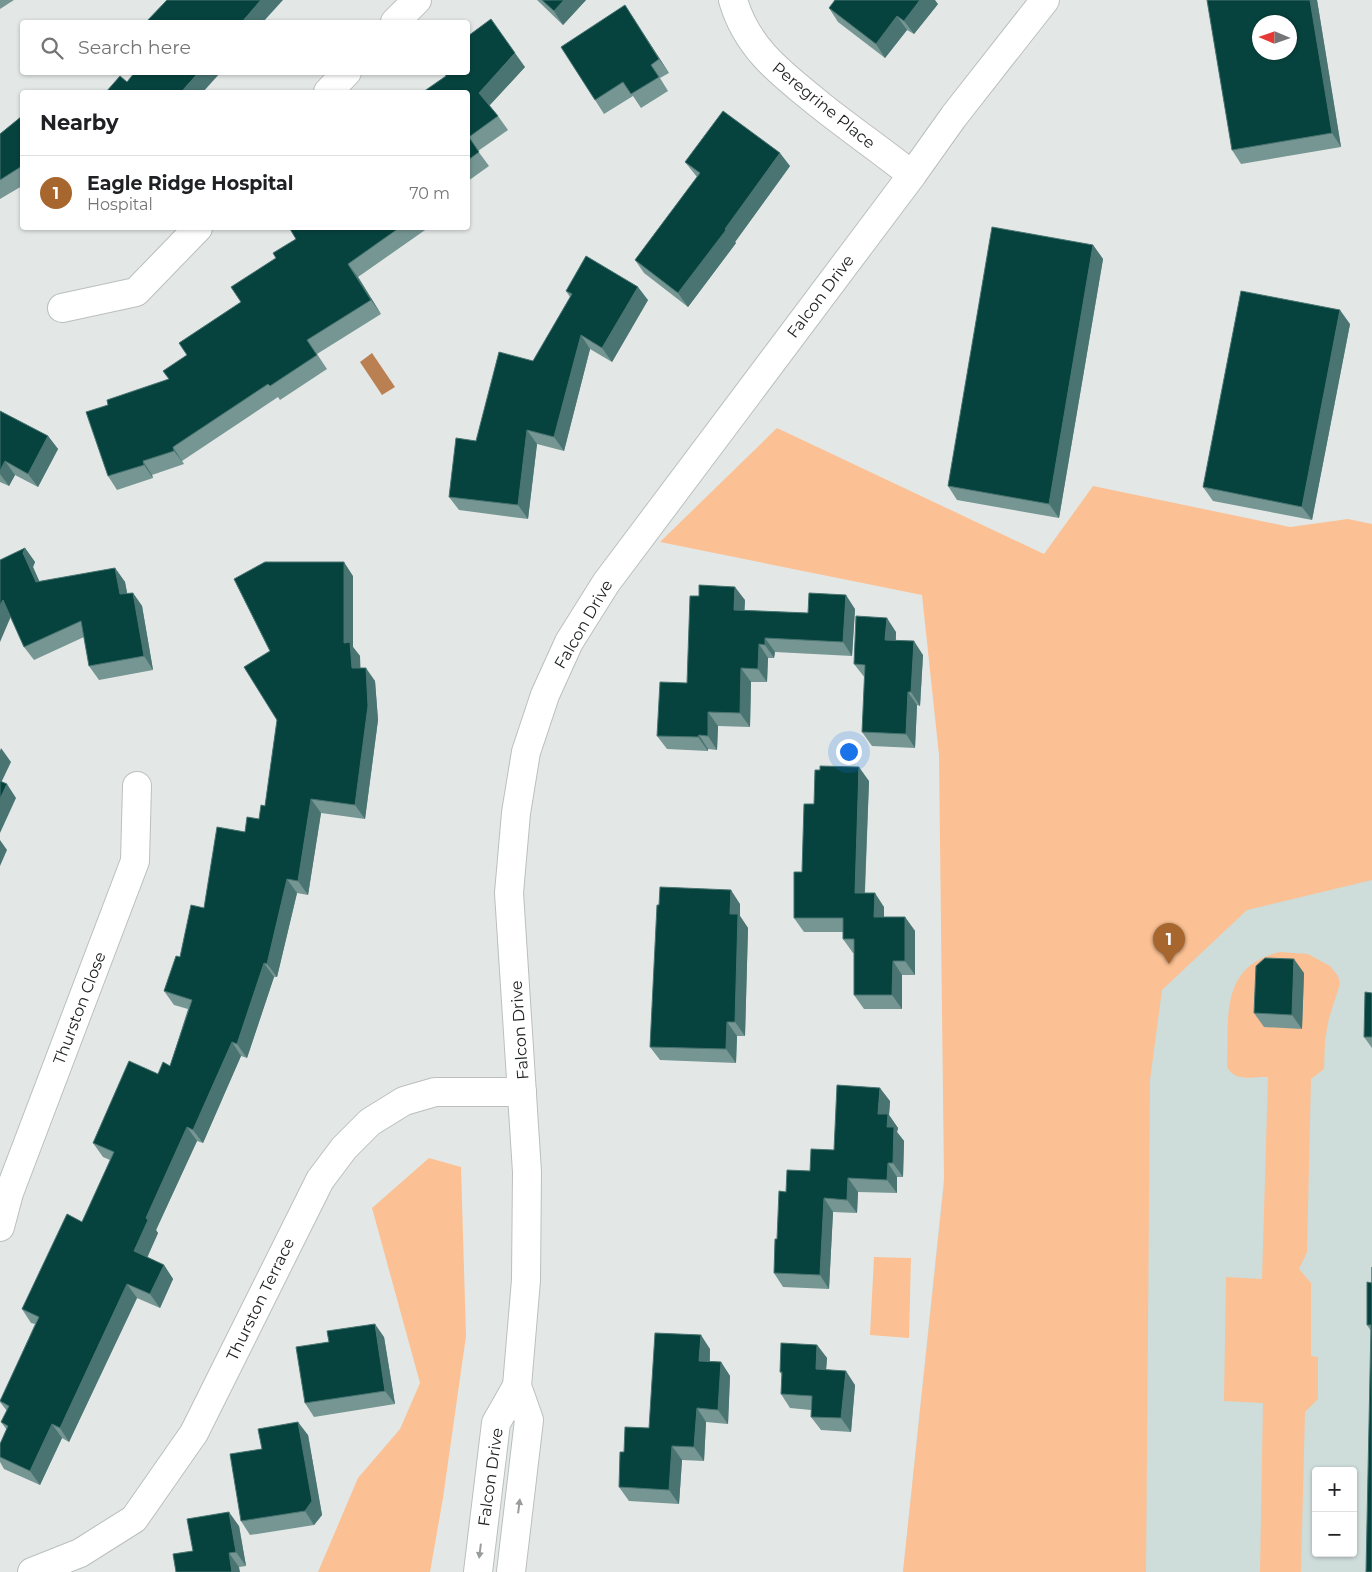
<!DOCTYPE html>
<html lang="en">
<head>
<meta charset="utf-8">
<style>
	body { margin:0; font-family:Montserrat,sans-serif; background:#f2f2f2; color:#202124 }
	.controls { position:absolute; right:15px; bottom:15px; display:grid; overflow:hidden; border-radius:5px; box-shadow:0 1px 4px #0004 }
	.controls button { width:45px; height:45px; display:grid; place-items:center; padding:0; border:0; border-bottom:1px solid #e0e0e0; background:#fff; color:#202124; font:25px sans-serif }
	.compass { position:absolute; left:1252px; top:15px; width:45px; height:45px; border-radius:50%; background:#fff; box-shadow:0 1px 4px #0004; rotate:272deg }
	.you { position:absolute; left:848px; top:751px; width:18px; height:18px; margin:-12px; border:4px solid #fff; border-radius:50%; background:#1a73e8; box-shadow:0 0 0 8px #1a73e833 }
	.badge { display:grid; place-items:center; width:32px; height:32px; border-radius:50%; background:#a6662e; color:#fff; font-size:16px; font-weight:700 }
	.pin { position:absolute; translate:-50% -41px; filter:drop-shadow(0 1px 2px #0008) }
	.pin::after { content:''; position:absolute; top:26px; width:18px; height:15px; background:inherit; clip-path:polygon(0 0,100% 0,50% 100%) }
	.list { margin:0; padding:0; list-style:none }
	h2 { display:flex; justify-content:space-between; align-items:center; height:65px; margin:0; padding:0 20px; font-size:21px }
	h2 small { font-size:16px; font-weight:400; color:#757577 }
	.list li { display:grid; grid-template-columns:32px 1fr auto; gap:15px; align-items:center; box-sizing:border-box; height:75px; padding:0 20px; border-top:1px solid #e0e0e0 }
	.list b { display:block; font-size:19px; white-space:nowrap }
	.list p { margin:0; font-size:16px; white-space:nowrap; color:#757577 }
	.list em { font-size:16px; font-style:normal; color:#757577 }
	.icon { flex:none; width:28px; height:28px; fill:none; stroke:currentColor; stroke-width:2; stroke-linecap:round; stroke-linejoin:round }
	.map { position:relative; flex:none; width:1372px; height:1572px; overflow:hidden }
	.search { position:absolute; background:#fff; box-shadow:0 1px 4px #0004; left:20px; top:20px; width:450px; height:55px; display:flex; align-items:center; gap:12px; box-sizing:border-box; padding:0 18px; border-radius:5px; color:#757577; font-size:19px }
	.panel { position:absolute; background:#fff; box-shadow:0 1px 4px #0004; left:20px; top:90px; width:450px; height:140px; border-radius:5px }
	.map>svg:first-child { display:block }
	.built { fill:#cedcda; fill-rule:evenodd }
	.green { fill:#fbc194 }
	.water { fill:#ba8051 }
	.lines { fill:none; stroke-linecap:round; stroke-linejoin:round }
	.street-casing { stroke:#babfbe; stroke-width:30 }
	.secondary-casing { stroke:#babfbe; stroke-width:30 }
	.street { stroke:#fff; stroke-width:28 }
	.secondary { stroke:#fff; stroke-width:28 }
	.wall { fill:#759692 }
	.shaded-wall { fill:#497471 }
	.building { fill:#07433e; stroke:#497471; fill-rule:evenodd }
	.oneway { fill:#9b9c9c }
	.labels { text-anchor:middle; stroke-width:5; stroke-linejoin:round; paint-order:stroke }
	.street-label { font-size:16px; fill:#212323; stroke:#fff }
</style>
</head>
<body>
<div class="map">
<svg width="1372" height="1572" viewBox="0 0 1372 1572">
	<rect width="100%" height="100%" fill="#e3e8e7"/>
	<path class="built" d="M1372,701V1572H903L989,744ZM1316,1471H1353V1553H1316Z"/>
	<g class="green">
		<polygon points="777,428 1044,554 1093,486 1290,527 1348,519 1372,524 1372,880 1247,910 1162,990 1150,1080 1146,1572 903,1572 944,1183 939,755 922,595 660,542"/>
		<path d="M1280,952L1308,954L1330,966L1338,976L1340,984L1329,1018L1325,1040L1324,1069L1311,1079L1307,1252L1299,1269L1311,1283V1356L1318,1357V1399L1305,1412L1301,1572H1260L1263,1403L1224,1401L1226,1277L1262,1279L1268,1077C1253,1076 1236,1083 1227,1067C1229,1018 1219,966 1280,952Z"/>
		<polygon points="429,1158 461,1167 466,1336 443,1498 430,1572 318,1572 358,1478 400,1429 420,1383 372,1208"/>
		<polygon points="874,1257 911,1258 909,1338 870,1335"/>
	</g>
	<polygon class="water" points="372,353 395,387 382,395 360,362"/>
	<g class="lines">
		<g class="street-casing">
			<g id="street">
				<path d="M733,0C747,49 782,74 820,105C850,129 882,151 912,175"/>
				<polyline points="395,22 417,0"/>
				<polyline points="328,92 347,72"/>
				<polyline points="62,308 136,292 198,228"/>
				<polyline points="0,1227 9,1193 135,861 137,786"/>
				<polyline points="32,1572 80,1553 134,1519 194,1433 320,1180 344,1148 370,1122 404,1101 435,1092 522,1092"/>
			</g>
		</g>
		<g class="secondary-casing">
			<g id="secondary">
				<polyline points="478,1572 496,1423 517,1386"/>
				<polyline points="511,1572 529,1420 517,1386 526,1280 527,1172 509,893 516,813 526,752 545,695 569,642 606,583 912,175 954,116 1045,0"/>
			</g>
		</g>
		<use href="#street" class="street"/>
		<use href="#secondary" class="secondary"/>
	</g>
	<g class="wall">
		<polygon points="0,0 14,0 0,9"/>
		<polygon points="537,0 586,0 563,25"/>
		<polygon points="1207,0 1317,0 1341,147 1241,164 1232,150"/>
		<polygon points="938,4 914,34 907,30 885,58 838,22 829,8"/>
		<polygon points="634,19 669,73 660,78 668,91 641,108 633,96 604,114 595,100"/>
		<polygon points="525,67 489,106 498,116 508,130 478,151 489,166 468,181 468,92 446,76"/>
		<polygon points="22,116 22,186 0,199 0,134"/>
		<polygon points="685,162 790,166 735,242 736,243 688,307 644,273 635,260 697,177"/>
		<polygon points="292,228 428,228 358,277 381,314 317,354 327,369 280,400 278,397 182,461 184,464 152,475 153,478 117,490 108,476 108,405 169,379 187,355 241,302 276,258 296,239"/>
		<polygon points="1093,245 1103,259 1059,518 957,500 948,486"/>
		<polygon points="566,291 648,300 612,362 590,349 564,451 537,444 528,519 459,510 449,497 476,441 533,361 570,297"/>
		<polygon points="1350,324 1312,520 1213,501 1203,487"/>
		<polygon points="0,411 48,436 58,449 38,487 15,475 9,486 0,482"/>
		<polygon points="25,548 35,562 33,567 39,582 115,568 125,582 127,593 133,593 142,606 153,670 99,680 89,666 84,637 34,660 24,647 11,617"/>
		<polygon points="353,576 353,647 360,656 360,668 375,681 378,720 365,819 321,813 308,895 297,893 277,977 274,977 247,1058 241,1056 203,1143 197,1141 156,1230 158,1233 147,1257 164,1265 173,1279 160,1308 137,1298 69,1442 62,1438 40,1485 4,1469 0,1462 0,1444 7,1430 1,1422 7,1411 0,1402 35,1324 31,1323 22,1309 82,1222 110,1160 103,1157 93,1143 158,1074 170,1066 188,1009 174,1005 164,991 204,908 245,832 259,819 265,806 277,720 270,651"/>
		<polygon points="745,600 744,610 808,613 855,609 852,656 775,652 774,658 768,658 767,682 751,682 750,727 718,726 717,750 708,749 708,751 667,749 657,736 687,683"/>
		<polygon points="896,632 896,640 923,655 920,706 917,705 915,748 872,746 862,732 865,678 854,664"/>
		<polygon points="869,781 865,893 884,907 884,917 905,917 915,931 915,975 902,975 902,1009 864,1009 854,995 854,953 853,953 843,939 843,932 804,932 794,918 814,804"/>
		<polygon points="740,904 740,916 748,928 745,1036 737,1036 736,1063 660,1060 650,1047"/>
		<polygon points="1304,973 1302,1029 1264,1027 1254,1013"/>
		<polygon points="1372,993 1372,1048 1364,1037"/>
		<polygon points="890,1101 889,1115 898,1128 897,1132 904,1141 903,1177 897,1177 897,1193 858,1192 857,1213 833,1212 829,1289 783,1287 774,1273 777,1239 786,1192"/>
		<polygon points="1372,1283 1371,1331 1367,1325"/>
		<polygon points="384,1337 395,1404 314,1417 305,1403"/>
		<polygon points="817,1345 827,1358 826,1370 855,1385 851,1432 821,1430 811,1417 811,1410 790,1408 781,1394 782,1375 780,1372"/>
		<polygon points="710,1349 710,1361 721,1362 730,1376 728,1424 706,1422 704,1461 682,1460 679,1504 629,1501 619,1487 649,1428"/>
		<polygon points="308,1435 322,1515 314,1525 250,1535 241,1521 262,1449"/>
		<polygon points="239,1526 246,1566 239,1567 193,1551"/>
	</g>
	<g class="shaded-wall">
		<polygon points="261,0 283,0 263,22 242,22"/>
		<polygon points="564,0 586,0 563,25 554,11"/>
		<polygon points="920,0 935,0 938,4 914,34 904,21"/>
		<polygon points="1310,0 1317,0 1341,147 1332,133"/>
		<polygon points="625,5 634,19 669,73 659,59"/>
		<polygon points="897,16 907,30 885,58 876,44"/>
		<polygon points="515,53 525,67 488,107 479,93"/>
		<polygon points="199,72 221,72 203,92 185,92 183,90"/>
		<polygon points="780,153 790,166 735,242 736,243 688,307 678,293"/>
		<polygon points="1093,245 1103,259 1059,518 1049,504"/>
		<polygon points="348,264 358,277 381,314 371,300"/>
		<polygon points="638,287 648,300 612,362 602,348"/>
		<polygon points="1340,310 1350,324 1312,520 1302,507"/>
		<polygon points="581,335 590,349 564,451 554,437"/>
		<polygon points="527,430 537,444 528,519 518,505"/>
		<polygon points="48,436 58,449 38,487 28,474"/>
		<polygon points="173,447 182,461 184,464 174,451"/>
		<polygon points="5,461 15,475 9,486 0,474 0,471"/>
		<polygon points="143,461 152,475 153,478 144,465"/>
		<polygon points="25,548 35,562 33,567 46,596 36,582 23,553"/>
		<polygon points="344,562 353,576 353,647 360,656 361,682 352,668 344,643"/>
		<polygon points="115,568 125,582 130,608 120,594"/>
		<polygon points="735,587 745,600 744,624 734,610"/>
		<polygon points="133,593 142,606 153,670 144,656"/>
		<polygon points="846,595 855,609 852,656 843,642"/>
		<polygon points="3,600 12,614 0,642 0,606"/>
		<polygon points="887,618 896,632 895,654 885,640"/>
		<polygon points="765,638 775,652 774,658 765,645"/>
		<polygon points="914,641 923,655 920,706 911,692"/>
		<polygon points="759,644 768,658 767,682 758,669"/>
		<polygon points="366,668 375,681 378,720 365,819 355,805"/>
		<polygon points="741,668 751,682 750,727 740,713"/>
		<polygon points="908,692 917,705 915,748 906,734"/>
		<polygon points="708,712 718,726 717,750 708,736"/>
		<polygon points="699,735 708,749 708,751 698,737"/>
		<polygon points="1,748 11,762 0,785 0,751"/>
		<polygon points="859,767 869,781 864,907 855,893"/>
		<polygon points="7,784 16,798 0,833 0,799"/>
		<polygon points="311,799 321,813 308,895 298,881"/>
		<polygon points="0,840 7,850 0,866"/>
		<polygon points="287,879 297,893 277,977 267,964"/>
		<polygon points="731,890 740,904 740,916 748,928 745,1036 735,1022 730,914"/>
		<polygon points="875,893 884,907 884,931 874,917"/>
		<polygon points="905,917 915,931 915,975 905,961"/>
		<polygon points="1294,959 1304,973 1302,1029 1292,1015"/>
		<polygon points="893,961 902,975 902,1009 892,995"/>
		<polygon points="264,963 274,977 247,1058 237,1044"/>
		<polygon points="727,1022 737,1036 736,1063 726,1049"/>
		<polygon points="232,1042 241,1056 203,1143 193,1130"/>
		<polygon points="880,1088 890,1101 889,1115 898,1128 897,1132 904,1141 903,1177 893,1163 878,1114"/>
		<polygon points="187,1127 197,1141 156,1230 158,1233 144,1265 134,1251 146,1218"/>
		<polygon points="888,1163 897,1177 897,1193 887,1180"/>
		<polygon points="848,1178 858,1192 857,1213 847,1200"/>
		<polygon points="824,1198 833,1212 829,1289 820,1275"/>
		<polygon points="164,1265 173,1279 160,1308 150,1294"/>
		<polygon points="127,1284 137,1298 69,1442 60,1428"/>
		<polygon points="375,1324 384,1337 395,1404 385,1391"/>
		<polygon points="701,1335 710,1349 709,1375 699,1361"/>
		<polygon points="817,1345 827,1358 825,1383 816,1369"/>
		<polygon points="721,1362 730,1376 728,1424 718,1410"/>
		<polygon points="846,1371 855,1385 851,1432 841,1418"/>
		<polygon points="697,1408 706,1422 704,1461 694,1447"/>
		<polygon points="298,1422 308,1435 322,1515 314,1525 305,1511"/>
		<polygon points="52,1424 62,1438 40,1485 30,1471"/>
		<polygon points="672,1446 682,1460 679,1504 669,1490"/>
		<polygon points="229,1512 239,1526 246,1566 236,1552"/>
		<polygon points="229,1553 239,1567 240,1572 232,1572"/>
	</g>
	<g class="building">
		<polygon points="167,0 261,0 242,22 146,22"/>
		<polygon points="542,0 564,0 554,11"/>
		<polygon points="835,0 920,0 904,21 897,16 876,44 829,8"/>
		<path d="M1207,0H1310L1332,133L1232,150ZM1260,22H1290V52H1260Z"/>
		<polygon points="625,5 659,59 651,65 659,77 631,94 623,82 595,100 561,47"/>
		<polygon points="491,19 515,53 479,93 498,116 469,137 479,152 468,160 468,92 423,92 446,76 444,72 468,72 468,36"/>
		<polygon points="135,72 199,72 183,90 186,92 106,92 120,76 127,82"/>
		<polygon points="723,111 780,153 725,229 726,230 678,293 635,260 700,173 685,162"/>
		<polygon points="22,116 22,166 0,180 0,134"/>
		<polygon points="992,227 1093,245 1049,504 948,486"/>
		<polygon points="292,228 399,228 348,264 371,300 307,340 317,355 270,386 268,384 173,447 174,451 143,461 144,465 108,476 86,412 108,405 107,400 169,379 163,371 187,355 179,343 241,302 231,287 276,258 273,253 296,239 290,229"/>
		<polygon points="586,256 638,287 602,348 581,335 554,437 527,430 518,505 449,497 456,438 476,441 499,352 533,361 572,294 566,291"/>
		<polygon points="1241,291 1340,310 1302,507 1203,487"/>
		<polygon points="0,411 48,436 28,474 5,461 0,471"/>
		<polygon points="25,548 23,553 36,582 115,568 120,594 133,593 144,656 89,666 81,621 24,647 3,600 0,606 0,560"/>
		<polygon points="265,562 344,562 344,643 350,642 352,668 366,668 368,706 355,805 311,799 298,881 287,879 267,964 264,963 237,1044 232,1042 193,1130 187,1127 146,1218 148,1220 134,1251 164,1265 150,1294 127,1284 60,1428 52,1424 30,1471 0,1457 0,1444 8,1426 1,1422 9,1406 0,1401 39,1317 22,1309 67,1214 82,1222 114,1152 93,1143 129,1061 158,1074 163,1062 170,1066 192,1000 164,991 176,956 180,957 191,905 204,908 217,827 245,832 247,817 259,819 261,805 265,806 277,720 244,667 270,651 234,579"/>
		<polygon points="699,585 735,587 734,610 808,613 809,593 846,595 843,642 765,638 765,645 759,644 758,669 741,668 740,713 708,712 708,736 699,735 698,737 657,736 660,682 687,683 690,596 699,596"/>
		<polygon points="856,616 887,618 885,640 914,641 911,692 908,692 906,734 862,732 865,665 854,664"/>
		<polygon points="820,766 859,767 855,893 875,893 874,917 905,917 905,961 893,961 892,995 854,995 854,939 843,939 843,918 794,918 794,872 802,872 804,804 814,804 815,770 820,770"/>
		<polygon points="0,781 7,784 0,799"/>
		<polygon points="660,887 731,890 730,914 738,914 735,1022 727,1022 726,1049 650,1047 657,905 659,905"/>
		<polygon points="1265,958 1294,959 1292,1015 1254,1013 1256,966"/>
		<polygon points="1365,992 1372,993 1372,1037 1364,1037"/>
		<polygon points="837,1085 880,1088 878,1114 888,1114 887,1127 894,1127 893,1163 888,1163 887,1180 848,1178 847,1200 824,1198 820,1275 774,1273 775,1239 777,1239 779,1191 786,1192 787,1170 810,1171 811,1149 834,1150"/>
		<polygon points="1372,1267 1372,1572 1366,1572 1371,1325 1367,1325 1367,1282 1372,1283"/>
		<polygon points="375,1324 385,1391 305,1403 296,1347 329,1342 327,1331"/>
		<polygon points="655,1333 701,1335 699,1361 721,1362 718,1410 697,1408 694,1447 672,1446 669,1490 619,1487 620,1452 624,1452 625,1427 649,1428"/>
		<polygon points="781,1343 817,1345 816,1369 846,1371 841,1418 811,1417 812,1396 781,1394 782,1372 780,1372"/>
		<polygon points="298,1422 312,1501 305,1511 241,1521 230,1454 262,1449 258,1429"/>
		<polygon points="229,1512 236,1552 229,1553 232,1572 176,1572 173,1554 193,1551 187,1519"/>
	</g>
	<defs><path id="oneway-solid" d="M-6-.8H1V-3.2L6.5 0L1 3.2V.8H-6Z" transform="scale(1.25)"/></defs>
	<g class="oneway">
		<use href="#oneway-solid" transform="translate(519 1506) rotate(-83)"/>
		<use href="#oneway-solid" transform="translate(480 1551) rotate(97)"/>
	</g>
	<g class="labels">
		<g class="street-label">
			<text transform="translate(824 105) rotate(39)" y="6">Peregrine Place</text>
			<text transform="translate(820 296) rotate(-53)" y="6">Falcon Drive</text>
			<text transform="translate(583 624) rotate(-60)" y="6">Falcon Drive</text>
			<text transform="translate(79 1008) rotate(-69)" y="6">Thurston Close</text>
			<text transform="translate(519 1030) rotate(-94)" y="6">Falcon Drive</text>
			<text transform="translate(260 1299) rotate(-64)" y="6">Thurston Terrace</text>
			<text transform="translate(490 1477) rotate(-82)" y="6">Falcon Drive</text>
		</g>
	</g>
</svg>
<div class="controls">
<button>+</button>
<button>−</button>
</div>
<svg class="compass" viewBox="-18 -18 36 36"><path d="M0-13l5 13h-10z" fill="#e53935"/><path d="M0 13l5-13h-10z" fill="#757577"/></svg>
<div class="you"></div>
<div class="pin badge" style="left:1169px;top:964px">1</div>
<div class="search"><svg class="icon" aria-label="search" viewBox="0 0 24 24"><circle cx="10" cy="10" r="6"/><path d="M15 15l6 6"/></svg>Search here</div>
<section class="panel">
<h2>Nearby<small></small></h2>
<ul class="list">
<li><span class="badge">1</span><div><b>Eagle Ridge Hospital</b><p>Hospital</p></div><em>70 m</em></li>
</ul>
</section>
</div>
</body>
</html>
